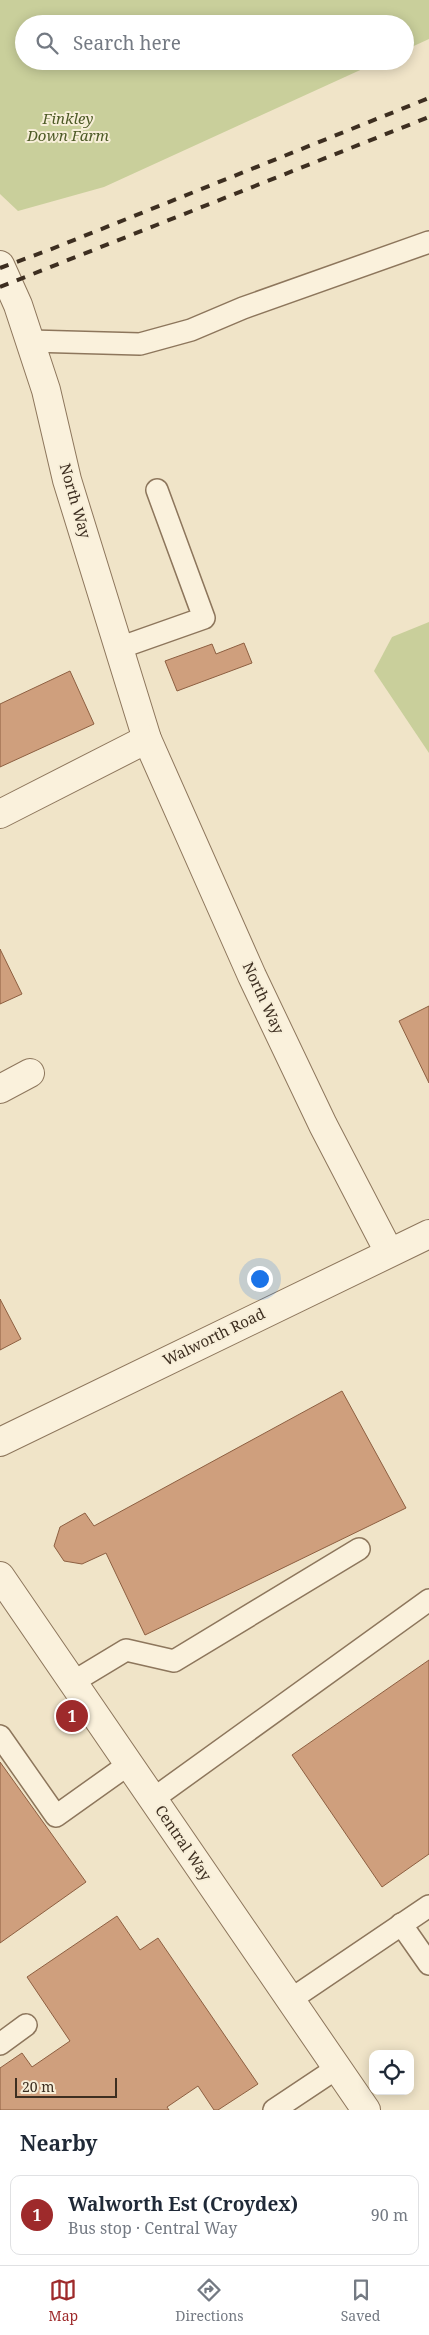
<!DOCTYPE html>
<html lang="en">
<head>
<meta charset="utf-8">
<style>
	body { margin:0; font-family:"Noto Serif",serif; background:#f2f2f3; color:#1f2937 }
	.controls { position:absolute; right:15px; bottom:15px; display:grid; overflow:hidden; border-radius:10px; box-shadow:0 2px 12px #0003 }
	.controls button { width:45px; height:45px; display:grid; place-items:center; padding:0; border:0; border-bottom:1px solid #e0e1e3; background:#fff; color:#1f2937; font:25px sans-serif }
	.scale { position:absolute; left:15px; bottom:12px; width:102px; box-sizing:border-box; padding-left:5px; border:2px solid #3d2e20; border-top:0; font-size:14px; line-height:18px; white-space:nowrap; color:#3d2e20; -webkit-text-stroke:4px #f7eed8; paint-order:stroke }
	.you { position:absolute; left:259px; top:1278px; width:18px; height:18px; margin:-12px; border:4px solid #fff; border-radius:50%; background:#1a73e8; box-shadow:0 0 0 8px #1a73e833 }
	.badge { display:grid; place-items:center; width:32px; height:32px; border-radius:50%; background:#9e2a2b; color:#fff; font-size:16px; font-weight:700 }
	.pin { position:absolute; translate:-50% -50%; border:2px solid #fff; box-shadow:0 1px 5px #0006 }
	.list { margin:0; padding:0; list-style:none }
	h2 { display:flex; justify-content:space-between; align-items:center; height:65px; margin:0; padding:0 20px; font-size:21px }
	h2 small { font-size:16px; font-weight:400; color:#747a83 }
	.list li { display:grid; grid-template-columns:32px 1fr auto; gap:15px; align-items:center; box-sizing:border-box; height:80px; margin:0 10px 10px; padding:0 10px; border:1px solid #e0e1e3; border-radius:10px }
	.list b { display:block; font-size:19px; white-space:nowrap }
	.list p { margin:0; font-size:16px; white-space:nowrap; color:#747a83 }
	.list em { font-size:16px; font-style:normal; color:#747a83 }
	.icon { flex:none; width:28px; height:28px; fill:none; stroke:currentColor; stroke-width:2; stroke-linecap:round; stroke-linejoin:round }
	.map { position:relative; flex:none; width:429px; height:2110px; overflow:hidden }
	.search { position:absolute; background:#fff; box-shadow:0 2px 12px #0003; left:15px; right:15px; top:15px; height:55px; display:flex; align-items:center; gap:12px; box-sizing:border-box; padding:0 18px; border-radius:28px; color:#747a83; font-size:19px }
	.sheet { height:155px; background:#fff }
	nav { display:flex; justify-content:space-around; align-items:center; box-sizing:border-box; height:70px; border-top:1px solid #e0e1e3; background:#fff; font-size:14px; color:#747a83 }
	nav a { display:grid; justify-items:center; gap:2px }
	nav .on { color:#9e2a2b }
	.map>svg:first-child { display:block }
	.green { fill:#c9cf9b }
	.building { fill:#cf9f7d; stroke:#8d5f41 }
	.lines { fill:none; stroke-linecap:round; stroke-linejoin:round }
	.service-casing { stroke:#8d765c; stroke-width:24 }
	.minor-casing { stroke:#8d765c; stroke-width:30 }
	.tertiary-casing { stroke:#8d765c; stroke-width:30 }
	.service { stroke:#faf1dc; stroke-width:21 }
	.minor { stroke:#faf1dc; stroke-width:28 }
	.tertiary { stroke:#faf1dc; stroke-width:28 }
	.rail { stroke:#3d2e20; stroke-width:4; stroke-dasharray:9 9; stroke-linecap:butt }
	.labels { text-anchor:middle; stroke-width:4; stroke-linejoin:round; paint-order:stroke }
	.park-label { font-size:15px; font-style:italic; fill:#4d5a26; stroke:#f7eed8 }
	.street-label { font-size:15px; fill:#3d2e20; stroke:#f7eed8 }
</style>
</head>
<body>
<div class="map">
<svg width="429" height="2110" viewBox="0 0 429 2110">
	<rect width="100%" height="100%" fill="#f0e4c8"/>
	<g class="green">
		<polygon points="0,0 429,0 429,39 405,50 405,24 24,24 24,61 380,61 104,187 18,211 0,194"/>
		<polygon points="429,622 429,753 374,671 392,637"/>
	</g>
	<g class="building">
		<polygon points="244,643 252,663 177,691 165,661 212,644 216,654"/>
		<polygon points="70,671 94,724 0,767 0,704"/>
		<polygon points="0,949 22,994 0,1004"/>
		<polygon points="429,1006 429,1083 399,1021"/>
		<polygon points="0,1299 21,1339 0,1350"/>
		<polygon points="342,1391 406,1508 145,1635 106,1553 82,1564 64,1561 54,1546 60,1527 85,1513 94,1526"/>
		<polygon points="429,1660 429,1854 382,1887 292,1755"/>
		<polygon points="0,1762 86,1882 0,1943"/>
		<polygon points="117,1916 140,1950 158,1938 258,2084 218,2110 214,2110 198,2086 167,2107 169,2110 0,2110 0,2068 22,2053 32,2067 70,2041 27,1977"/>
	</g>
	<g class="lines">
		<g class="service-casing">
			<g id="service">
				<polyline points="30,341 140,344 191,330 243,308 429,242"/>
				<polyline points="119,648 204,618 157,490"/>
				<polyline points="73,1682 126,1650 174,1661 359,1549"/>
				<polyline points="0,1736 56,1816 129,1764"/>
				<polyline points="153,1799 429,1600"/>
				<polyline points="401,1924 429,1964"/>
				<polyline points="290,2000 429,1906"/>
				<polyline points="0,2044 26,2025"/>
				<polyline points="274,2110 337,2068"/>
			</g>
		</g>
		<g class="minor-casing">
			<g id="minor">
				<polyline points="0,265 18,305 46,390 67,480 147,739 252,976 323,1125 389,1252"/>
				<polyline points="0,814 147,739"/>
				<polyline points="0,1089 30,1073"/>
				<polyline points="0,1576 366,2110"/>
			</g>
		</g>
		<g class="tertiary-casing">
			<polyline id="tertiary" points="0,1442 429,1234"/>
		</g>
		<use href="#service" class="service"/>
		<use href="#minor" class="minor"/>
		<use href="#tertiary" class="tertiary"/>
		<g class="rail">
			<polyline points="0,268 49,250 429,98"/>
			<polyline points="0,287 429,117"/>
		</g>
	</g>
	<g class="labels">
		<g class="park-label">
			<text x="68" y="124">Finkley<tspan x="68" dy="17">Down Farm</tspan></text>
		</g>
		<g class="street-label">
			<text transform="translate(75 501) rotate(74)" y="5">North Way</text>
			<text transform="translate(263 998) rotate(65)" y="5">North Way</text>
			<text transform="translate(214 1337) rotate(-26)" y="5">Walworth Road</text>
			<text transform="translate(183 1843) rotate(56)" y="5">Central Way</text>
		</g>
	</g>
</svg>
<div class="controls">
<button><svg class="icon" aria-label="locate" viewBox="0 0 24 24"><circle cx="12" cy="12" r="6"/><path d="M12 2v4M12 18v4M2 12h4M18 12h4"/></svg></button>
</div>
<div class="scale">20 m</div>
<div class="you"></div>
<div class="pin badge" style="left:72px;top:1716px">1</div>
<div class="search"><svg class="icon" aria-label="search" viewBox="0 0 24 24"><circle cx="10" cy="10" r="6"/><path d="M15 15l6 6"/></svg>Search here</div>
</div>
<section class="sheet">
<h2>Nearby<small></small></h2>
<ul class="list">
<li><span class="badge">1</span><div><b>Walworth Est (Croydex)</b><p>Bus stop · Central Way</p></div><em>90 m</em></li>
</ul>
</section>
<nav>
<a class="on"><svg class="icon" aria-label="map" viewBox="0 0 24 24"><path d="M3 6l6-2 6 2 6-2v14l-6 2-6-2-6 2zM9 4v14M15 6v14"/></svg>Map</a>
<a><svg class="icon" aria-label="directions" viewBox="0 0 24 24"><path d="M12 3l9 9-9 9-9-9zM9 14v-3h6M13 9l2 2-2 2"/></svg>Directions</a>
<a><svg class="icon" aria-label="saved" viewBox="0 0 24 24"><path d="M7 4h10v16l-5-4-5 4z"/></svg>Saved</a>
</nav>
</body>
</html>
